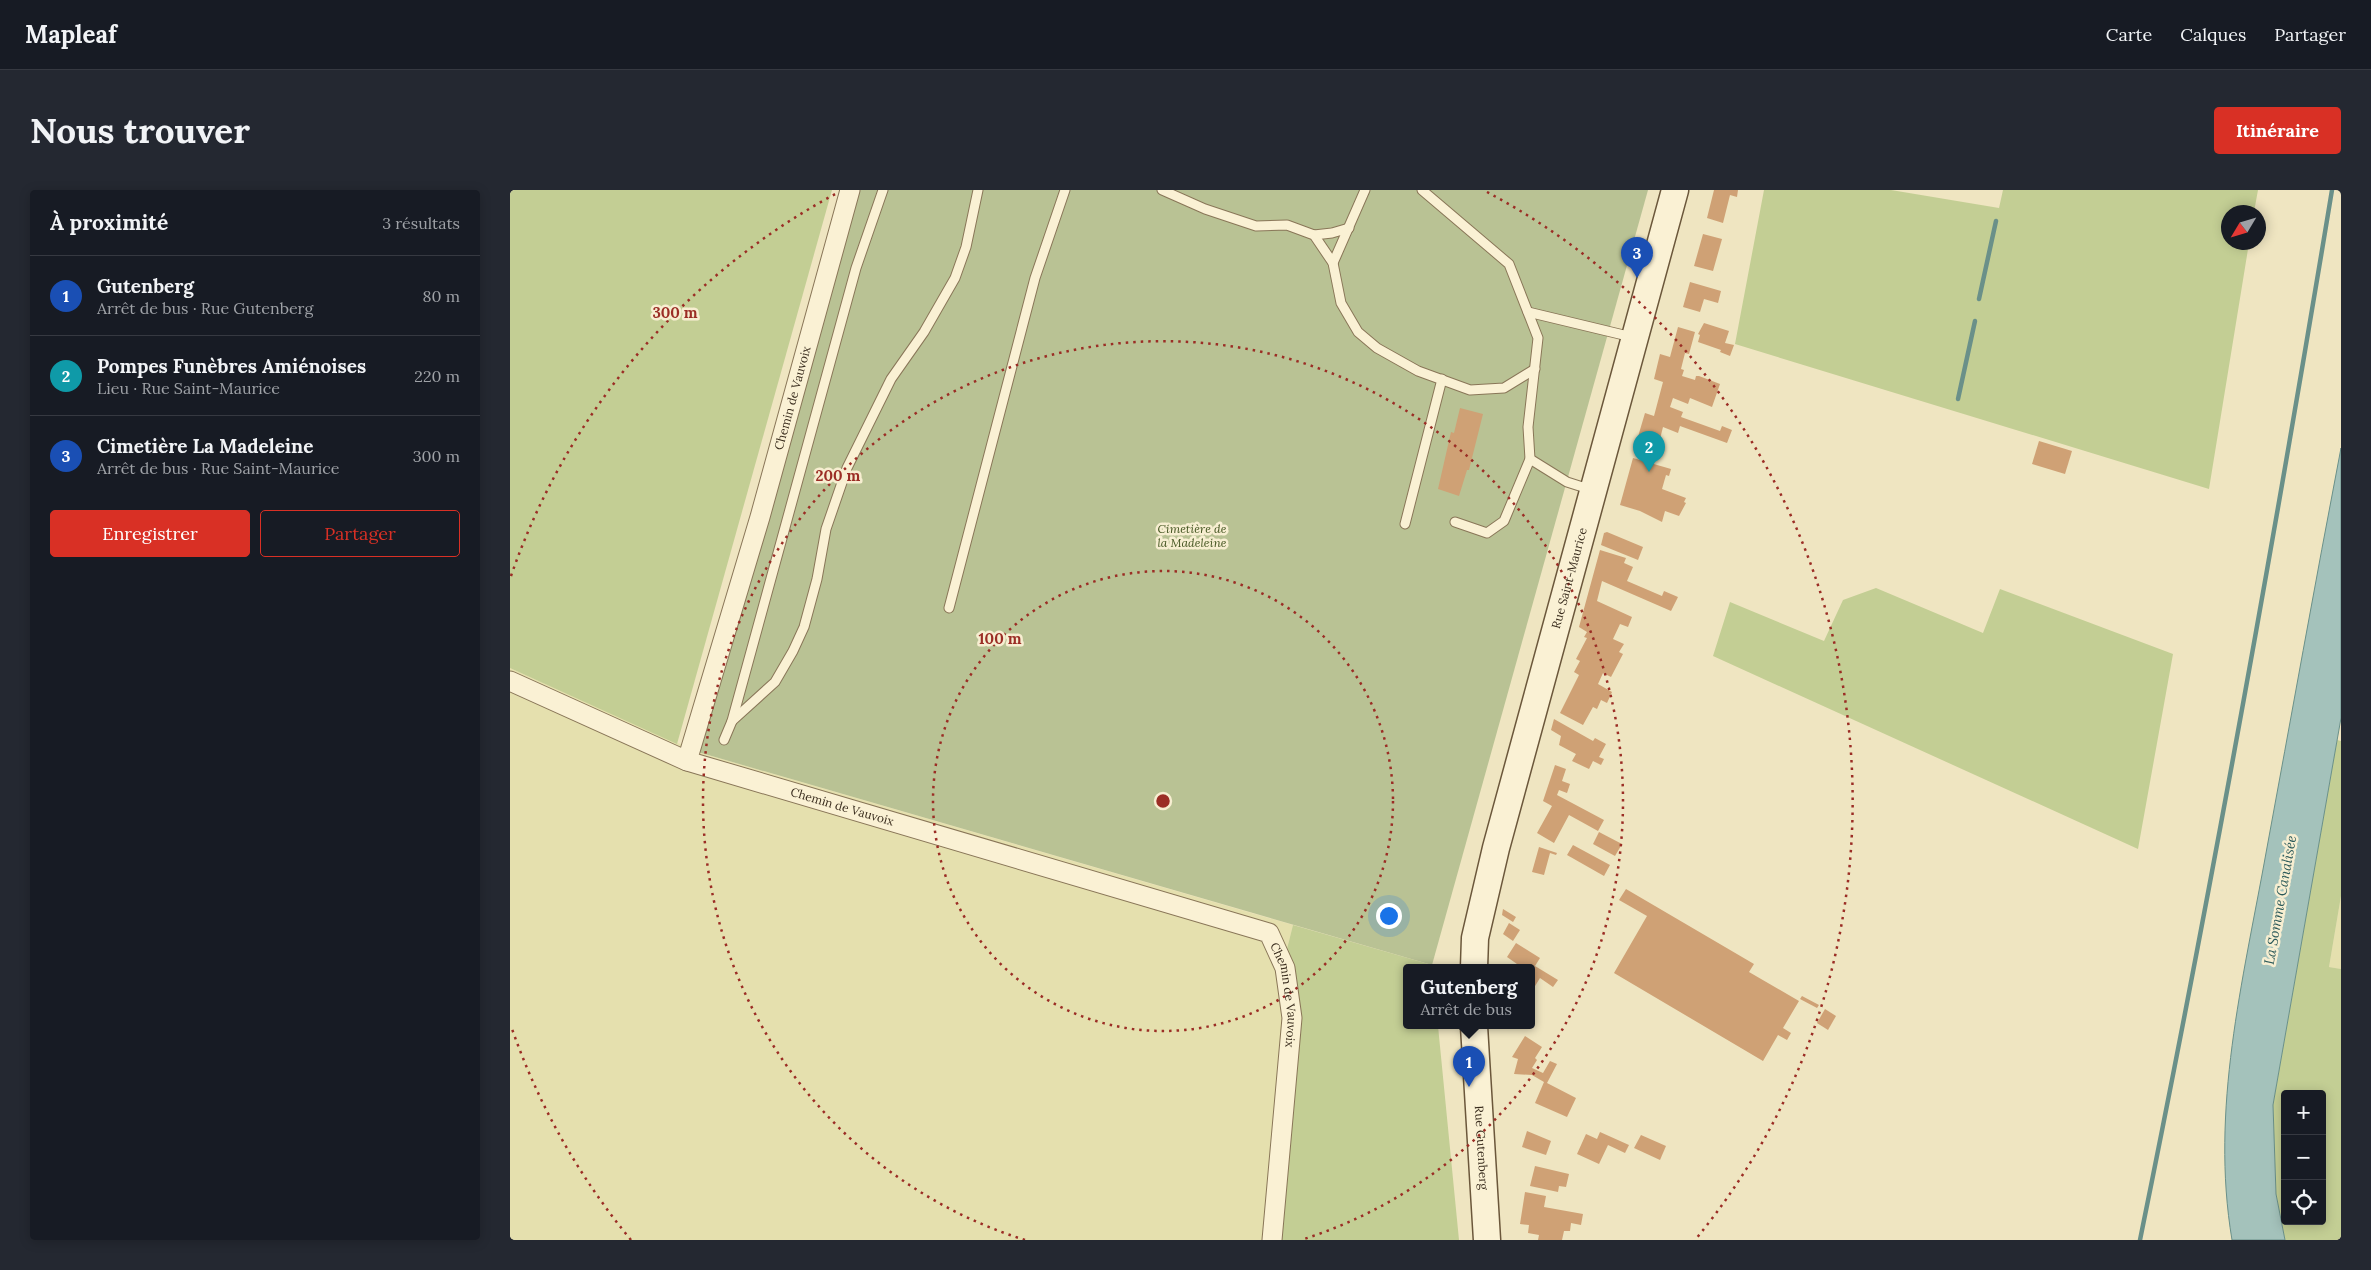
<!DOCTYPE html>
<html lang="fr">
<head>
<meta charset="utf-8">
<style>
	body { margin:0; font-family:Lora,serif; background:#242831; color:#f1f3f6 }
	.controls { position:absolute; right:15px; bottom:15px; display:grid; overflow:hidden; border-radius:5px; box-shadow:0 2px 12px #0003 }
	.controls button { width:45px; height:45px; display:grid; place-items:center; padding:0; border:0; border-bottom:1px solid #363941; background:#171b24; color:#f1f3f6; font:25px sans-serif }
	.compass { position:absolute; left:1711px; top:15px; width:45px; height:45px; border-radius:50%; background:#171b24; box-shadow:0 2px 12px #0003; rotate:232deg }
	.you { position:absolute; left:878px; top:725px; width:18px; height:18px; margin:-12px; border:4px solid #fff; border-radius:50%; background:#1a73e8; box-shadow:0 0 0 8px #1a73e833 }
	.badge { display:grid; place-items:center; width:32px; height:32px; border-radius:50%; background:#d93025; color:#fff; font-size:16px; font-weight:700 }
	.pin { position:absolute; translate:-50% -41px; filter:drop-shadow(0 1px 2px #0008) }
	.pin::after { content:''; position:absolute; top:26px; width:18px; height:15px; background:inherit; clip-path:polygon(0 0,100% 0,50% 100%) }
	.popup { position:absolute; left:893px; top:774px; width:132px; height:65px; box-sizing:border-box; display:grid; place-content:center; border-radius:5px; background:#171b24; filter:drop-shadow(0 1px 4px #0005); font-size:16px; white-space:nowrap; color:#9ea1a6 }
	.popup b { font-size:19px; color:#f1f3f6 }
	.popup::after { content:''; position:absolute; left:50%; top:100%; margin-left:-10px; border:10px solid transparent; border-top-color:#171b24 }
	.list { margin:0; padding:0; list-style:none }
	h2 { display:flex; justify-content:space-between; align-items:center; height:65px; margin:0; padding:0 20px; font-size:21px }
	h2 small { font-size:16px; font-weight:400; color:#9ea1a6 }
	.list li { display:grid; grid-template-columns:32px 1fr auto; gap:15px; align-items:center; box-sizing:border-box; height:80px; padding:0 20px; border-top:1px solid #363941 }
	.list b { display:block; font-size:19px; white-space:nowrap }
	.list p { margin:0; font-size:16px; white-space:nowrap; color:#9ea1a6 }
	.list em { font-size:16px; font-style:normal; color:#9ea1a6 }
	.actions { display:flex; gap:10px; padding:15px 20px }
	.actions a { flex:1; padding:11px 0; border:1px solid #d93025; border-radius:5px; text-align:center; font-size:18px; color:#d93025 }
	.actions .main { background:#d93025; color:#fff }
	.icon { flex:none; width:28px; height:28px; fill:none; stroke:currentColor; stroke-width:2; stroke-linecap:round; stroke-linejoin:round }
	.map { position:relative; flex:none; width:1831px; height:1050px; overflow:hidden; border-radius:5px }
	header { display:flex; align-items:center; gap:30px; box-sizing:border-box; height:70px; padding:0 25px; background:#171b24; border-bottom:1px solid #363941 }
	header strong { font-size:24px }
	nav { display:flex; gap:28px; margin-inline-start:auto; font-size:18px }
	.intro { display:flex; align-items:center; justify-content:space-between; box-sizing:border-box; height:120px; padding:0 30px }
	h1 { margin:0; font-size:35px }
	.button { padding:12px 22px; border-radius:5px; background:#d93025; color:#fff; font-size:18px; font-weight:700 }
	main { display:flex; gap:30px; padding:0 30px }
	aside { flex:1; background:#171b24; border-radius:5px; box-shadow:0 2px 12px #0003 }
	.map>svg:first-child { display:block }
	.farmland { fill:#e5e0ae }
	.green { fill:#c3ce94; fill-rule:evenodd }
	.cemetery { fill:#b9c294 }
	.water { fill:#a4c2bb; stroke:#6a9089 }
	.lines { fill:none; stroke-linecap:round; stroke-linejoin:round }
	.stream { stroke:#6a9089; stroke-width:4.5 }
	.building { fill:#cfa175 }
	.lane-casing { stroke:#897658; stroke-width:11 }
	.street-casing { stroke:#897658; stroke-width:21 }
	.secondary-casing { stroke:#6b573b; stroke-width:29 }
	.lane { stroke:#faf1d4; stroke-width:9 }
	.street { stroke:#faf1d4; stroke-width:19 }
	.secondary { stroke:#faf1d4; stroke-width:26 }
	.ring { fill:none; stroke:#9b2d25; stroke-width:2.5; stroke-dasharray:2.5 5 }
	.labels { text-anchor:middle; stroke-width:5; stroke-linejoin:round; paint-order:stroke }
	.street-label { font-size:12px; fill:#392c1d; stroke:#f7eed1 }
	.park-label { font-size:12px; font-style:italic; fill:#455622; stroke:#f7eed1 }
	.water-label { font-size:14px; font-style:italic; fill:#2b5959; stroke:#f7eed1 }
	.centre { fill:#9b2d25; stroke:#f7eed1; stroke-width:2.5 }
	.ring-label { font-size:15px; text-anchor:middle; font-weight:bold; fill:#9b2d25; stroke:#f7eed1; stroke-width:5; stroke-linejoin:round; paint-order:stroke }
</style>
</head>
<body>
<header>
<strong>Mapleaf</strong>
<nav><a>Carte</a><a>Calques</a><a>Partager</a></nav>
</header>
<div class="intro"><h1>Nous trouver</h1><a class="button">Itinéraire</a></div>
<main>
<aside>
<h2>À proximité<small>3 résultats</small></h2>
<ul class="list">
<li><span class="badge" style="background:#1a4fb4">1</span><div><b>Gutenberg</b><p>Arrêt de bus · Rue Gutenberg</p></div><em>80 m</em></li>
<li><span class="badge" style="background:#0f9aa8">2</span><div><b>Pompes Funèbres Amiénoises</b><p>Lieu · Rue Saint-Maurice</p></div><em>220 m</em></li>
<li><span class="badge" style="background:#1a4fb4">3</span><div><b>Cimetière La Madeleine</b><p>Arrêt de bus · Rue Saint-Maurice</p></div><em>300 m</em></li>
</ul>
<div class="actions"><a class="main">Enregistrer</a><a>Partager</a></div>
</aside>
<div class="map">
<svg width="1831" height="1050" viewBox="0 0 1831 1050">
	<rect width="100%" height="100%" fill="#efe5c1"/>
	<g class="farmland">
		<polygon points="0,478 188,562 783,735 776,763 769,1050 0,1050"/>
		<polygon points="1831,706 1831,779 1819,777"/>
	</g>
	<g class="green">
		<polygon points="0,0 322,0 167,554 0,478"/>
		<polygon points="1254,0 1381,0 1489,18 1493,0 1748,0 1744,22 1718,22 1718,52 1739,53 1699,299 1225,154"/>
		<polygon points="1366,398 1473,443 1490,399 1663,464 1628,659 1203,466 1220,412 1314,451 1333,410"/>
		<path d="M1827,550L1831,551V706L1819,777L1831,779V1050H1775L1766,1004L1763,915ZM1775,904H1812V1031H1775Z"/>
		<polygon points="783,735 922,775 923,778 896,778 896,836 928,836 949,1050 769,1050 776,763"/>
	</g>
	<polygon class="cemetery" points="345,0 1138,0 922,775 188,562"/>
	<path class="water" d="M1831,258V528L1763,915L1766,1004L1775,1050H1722C1700,919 1733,791 1756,663C1781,528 1805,393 1831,258Z"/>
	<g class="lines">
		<g class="stream">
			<polyline points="1469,109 1486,31"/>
			<polyline points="1448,209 1465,131"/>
			<path d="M1630,1050C1701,701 1764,351 1822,0"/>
		</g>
	</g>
	<g class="building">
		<polygon points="1204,0 1228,0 1227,7 1220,5 1213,33 1197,28"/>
		<polygon points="1193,44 1212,49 1203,81 1184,76"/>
		<polygon points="1180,92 1211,101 1208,113 1194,109 1190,122 1173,117"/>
		<polygon points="1194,133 1219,141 1215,153 1224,155 1220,166 1210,162 1211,160 1188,152 1190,145 1188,144"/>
		<polygon points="1168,137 1185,142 1179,164 1175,163 1171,179 1174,180 1172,186 1185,190 1186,186 1189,186 1210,194 1202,217 1180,208 1178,214 1163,208 1160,217 1173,222 1171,227 1210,241 1212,236 1222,240 1217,253 1170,236 1168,243 1153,237 1148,257 1127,250 1135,223 1144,226 1153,192 1144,189 1150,164 1160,167"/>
		<polygon points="950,218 973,224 959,280 957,280 949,306 928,299 941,242 944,243"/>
		<polygon points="1529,251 1562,261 1555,284 1522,274"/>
		<polygon points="1123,268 1161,279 1159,286 1156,285 1152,299 1176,308 1174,312 1176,313 1169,326 1155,321 1152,332 1130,321 1110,315"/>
		<polygon points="1097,342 1133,357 1128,370 1091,355 1094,343"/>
		<polygon points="1090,360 1116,368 1114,373 1123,377 1117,391 1152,406 1154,401 1168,407 1161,421 1092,391 1087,411 1122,427 1118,437 1110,434 1103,449 1114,454 1109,462 1113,464 1101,487 1093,483 1088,494 1102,502 1097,513 1091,510 1087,519 1083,517 1073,535 1050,523 1069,485 1064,482 1070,471 1066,469 1077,448 1074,447 1077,442 1069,437"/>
		<polygon points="1044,529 1083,551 1085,548 1096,554 1089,567 1094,569 1091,575 1083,571 1079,579 1062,571 1066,564 1049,555 1051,546 1041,540"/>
		<polygon points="1045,575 1056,579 1052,591 1060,594 1057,603 1049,600 1047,605 1094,630 1088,641 1059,625 1044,653 1027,643 1042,616 1033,611"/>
		<polygon points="1089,642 1112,654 1105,666 1083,654"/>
		<polygon points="1063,655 1100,675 1094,686 1057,665"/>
		<polygon points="1029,657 1047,663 1046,665 1040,663 1034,685 1022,682"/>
		<polygon points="1116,699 1244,774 1239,782 1289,811 1273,838 1281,843 1277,850 1268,845 1253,871 1104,783 1137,726 1109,710"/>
		<polygon points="993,719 1006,727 1003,732 992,725"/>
		<polygon points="999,733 1010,740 1003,751 993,744"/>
		<polygon points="1006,753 1030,768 1025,776 1048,790 1043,797 1030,788 1022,801 1022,778 1004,778 1007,774 997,767"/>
		<polygon points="1292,806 1309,815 1307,818 1290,809"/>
		<polygon points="1315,819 1326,826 1318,840 1307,833"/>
		<polygon points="1015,846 1032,857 1025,868 1027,870 1022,878 1033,883 1040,871 1047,874 1037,893 1066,908 1057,927 1025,913 1034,892 1022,885 1004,884 1008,869 1002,867"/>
		<polygon points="1017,941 1041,951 1036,965 1012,957"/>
		<polygon points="1090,942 1119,955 1115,963 1098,955 1089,974 1067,964 1076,944 1087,949"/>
		<polygon points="1131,945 1156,956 1150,970 1124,958"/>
		<polygon points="1025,976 1059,984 1056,997 1049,996 1048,1002 1020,996"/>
		<polygon points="1015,1002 1036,1006 1034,1017 1073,1024 1071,1035 1061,1033 1060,1041 1054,1041 1052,1050 1028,1050 1029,1045 1018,1043 1019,1035 1010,1034"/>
	</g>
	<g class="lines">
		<g class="lane-casing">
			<g id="lane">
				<polyline points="652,0 695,19 746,36 777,35 804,45 823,73 831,113 848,142 867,158 908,181 960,200 994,198 1025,179"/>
				<polyline points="912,0 999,74 1028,148 1018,237 1020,269 994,331 977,343 945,332"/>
				<polyline points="804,45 822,43 839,38"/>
				<polyline points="823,73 855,0"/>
				<polyline points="1018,122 1122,147"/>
				<polyline points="1020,269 1057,292 1082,300"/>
				<polyline points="895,334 932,189"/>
				<polyline points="439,418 525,88 555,0"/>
				<polyline points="222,531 265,492 283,461 294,437 307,389 316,339 337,278 381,189 414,142 445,88 456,57 468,0"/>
				<polyline points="214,550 222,531 346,78 373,0"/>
			</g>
		</g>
		<g class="street-casing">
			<g id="street">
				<path id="s1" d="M0,491L177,571L759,743L775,778L782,828L762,1050"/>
				<path id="s2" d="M177,571L250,327L340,0"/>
			</g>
		</g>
		<g class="secondary-casing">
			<g id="secondary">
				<path id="s3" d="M964,778L965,748L986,658L1165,0"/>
				<path id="s4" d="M964,836L977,1050"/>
			</g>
		</g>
		<use href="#lane" class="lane"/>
		<use href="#street" class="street"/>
		<use href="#secondary" class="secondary"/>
	</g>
	<g class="ring">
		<circle cx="653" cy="611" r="230"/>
		<path d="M515 1050A460 460 0 1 1 791 1050"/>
		<path d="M121 1050A690 690 0 0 1 1 836M1 386A690 690 0 0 1 329 2M977 2A690 690 0 0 1 1185 1050"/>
	</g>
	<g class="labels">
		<g class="street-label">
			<text dy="4" stroke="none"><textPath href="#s2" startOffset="378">Chemin de Vauvoix</textPath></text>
			<text dy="4" stroke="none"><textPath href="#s3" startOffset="402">Rue Saint-Maurice</textPath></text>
			<text dy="4" stroke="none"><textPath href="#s1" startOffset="356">Chemin de Vauvoix</textPath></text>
			<text dy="4" stroke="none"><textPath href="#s1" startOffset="866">Chemin de Vauvoix</textPath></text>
			<text dy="4" stroke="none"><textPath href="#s4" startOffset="122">Rue Gutenberg</textPath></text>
		</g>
		<g class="park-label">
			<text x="682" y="343">Cimetière de<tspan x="682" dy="14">la Madeleine</tspan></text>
		</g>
		<g class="water-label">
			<text transform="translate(1770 710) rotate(-80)" y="5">La Somme Canalisée</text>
		</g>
	</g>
	<circle cx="653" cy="611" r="8" class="centre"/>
	<g class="ring-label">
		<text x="165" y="128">300 m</text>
		<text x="328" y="291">200 m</text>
		<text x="490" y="454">100 m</text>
	</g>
</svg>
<div class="controls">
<button>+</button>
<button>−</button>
<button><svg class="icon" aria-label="locate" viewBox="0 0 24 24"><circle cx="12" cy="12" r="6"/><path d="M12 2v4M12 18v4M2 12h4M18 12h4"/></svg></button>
</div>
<svg class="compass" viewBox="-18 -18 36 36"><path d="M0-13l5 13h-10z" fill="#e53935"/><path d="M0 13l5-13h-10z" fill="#9ea1a6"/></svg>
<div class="you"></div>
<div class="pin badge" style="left:959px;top:897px;background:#1a4fb4">1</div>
<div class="popup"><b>Gutenberg</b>Arrêt de bus</div>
<div class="pin badge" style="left:1139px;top:282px;background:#0f9aa8">2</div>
<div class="pin badge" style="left:1127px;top:88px;background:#1a4fb4">3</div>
</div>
</main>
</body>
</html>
